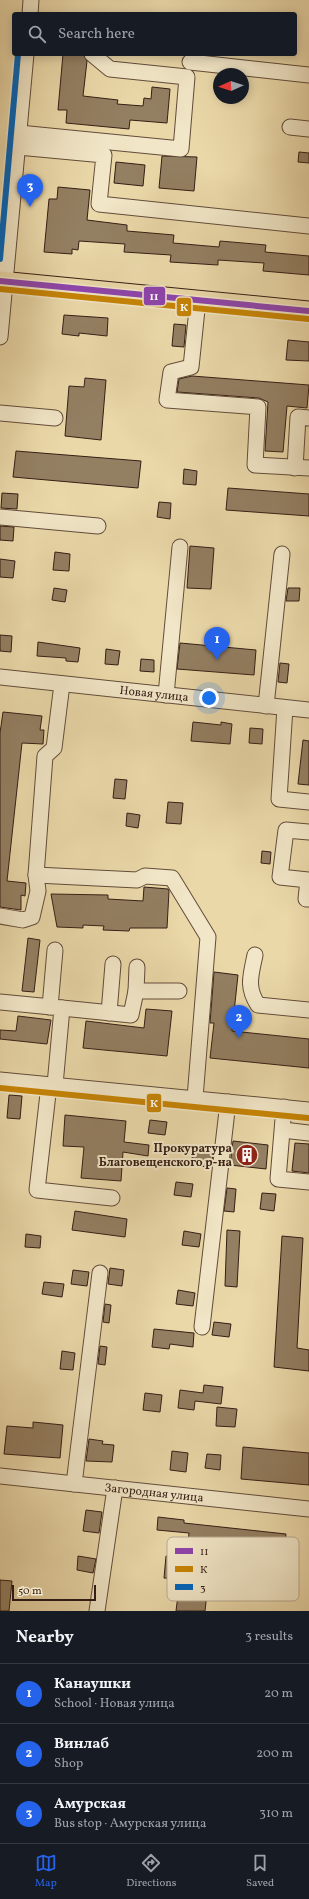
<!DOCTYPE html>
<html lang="en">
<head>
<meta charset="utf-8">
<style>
	body { margin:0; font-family:Vollkorn,serif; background:#242831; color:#f1f3f6 }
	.compass { position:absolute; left:213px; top:68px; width:36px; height:36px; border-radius:50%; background:#171b24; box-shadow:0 2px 10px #0003; rotate:267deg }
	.scale { position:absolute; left:12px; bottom:10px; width:84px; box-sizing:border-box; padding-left:4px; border:2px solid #351e15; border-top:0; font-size:11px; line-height:14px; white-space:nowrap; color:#351e15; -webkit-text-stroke:3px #f1e6c7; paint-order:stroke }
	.you { position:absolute; left:209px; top:698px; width:14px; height:14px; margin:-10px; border:3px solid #fff; border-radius:50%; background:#1a73e8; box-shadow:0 0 0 6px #1a73e833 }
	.badge { display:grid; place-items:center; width:26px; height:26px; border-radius:50%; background:#2563eb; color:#fff; font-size:13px; font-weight:700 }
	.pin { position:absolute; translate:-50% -33px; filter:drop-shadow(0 1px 2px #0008) }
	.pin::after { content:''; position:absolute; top:21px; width:14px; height:12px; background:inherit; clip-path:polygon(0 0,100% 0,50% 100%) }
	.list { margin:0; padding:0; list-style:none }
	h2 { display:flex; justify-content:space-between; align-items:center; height:52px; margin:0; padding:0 16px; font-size:17px }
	h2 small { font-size:13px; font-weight:400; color:#9ea1a6 }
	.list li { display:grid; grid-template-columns:26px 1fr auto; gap:12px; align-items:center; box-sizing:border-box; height:60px; padding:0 16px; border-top:1px solid #363941 }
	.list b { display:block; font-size:15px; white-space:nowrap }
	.list p { margin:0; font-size:13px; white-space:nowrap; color:#9ea1a6 }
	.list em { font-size:13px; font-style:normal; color:#9ea1a6 }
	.icon { flex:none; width:22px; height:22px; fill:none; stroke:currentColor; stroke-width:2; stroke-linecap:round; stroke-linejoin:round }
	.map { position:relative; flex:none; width:309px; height:1611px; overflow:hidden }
	.search { position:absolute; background:#171b24; box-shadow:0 2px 10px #0003; left:12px; right:12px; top:12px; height:44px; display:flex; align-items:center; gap:10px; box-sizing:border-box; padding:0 14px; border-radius:4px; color:#9ea1a6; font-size:15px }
	.sheet { height:232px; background:#171b24 }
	nav { display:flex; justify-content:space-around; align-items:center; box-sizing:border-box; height:56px; border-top:1px solid #363941; background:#171b24; font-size:11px; color:#9ea1a6 }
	nav a { display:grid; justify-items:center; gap:2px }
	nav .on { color:#2563eb }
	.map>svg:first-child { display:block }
	.building { fill:#937f62; stroke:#351e15 }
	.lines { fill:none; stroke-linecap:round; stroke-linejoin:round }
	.minor-casing { stroke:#624c3a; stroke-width:17 }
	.major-casing { stroke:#351e15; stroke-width:21 }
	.minor { stroke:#f1e6c7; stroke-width:15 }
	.major { stroke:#ead8a9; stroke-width:19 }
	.bus-1-casing { stroke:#f1e6c7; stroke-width:9 }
	.bus-2-casing { stroke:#f1e6c7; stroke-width:9 }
	.bus-3-casing { stroke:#f1e6c7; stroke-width:9 }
	.bus-1 { stroke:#8e44ad; stroke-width:6 }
	.bus-2 { stroke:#c68405; stroke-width:6 }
	.bus-3 { stroke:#0065bd; stroke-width:6 }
	.labels { text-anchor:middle; stroke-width:4; stroke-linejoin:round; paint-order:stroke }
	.street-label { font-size:12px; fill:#351e15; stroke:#f1e6c7 }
	.poi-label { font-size:12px; font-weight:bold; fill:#351e15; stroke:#f1e6c7; text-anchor:end }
	.key { fill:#f1e6c7; stroke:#b9aa92; stroke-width:1 }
	.key-label { font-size:11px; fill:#351e15 }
	.line-badge { stroke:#f1e6c7; stroke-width:1.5 }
	.badge-label { font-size:11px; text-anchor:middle; font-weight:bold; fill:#fff }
</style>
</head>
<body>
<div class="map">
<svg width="309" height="1611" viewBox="0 0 309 1611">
	<rect width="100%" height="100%" fill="#ead8a9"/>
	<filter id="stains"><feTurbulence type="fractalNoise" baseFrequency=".005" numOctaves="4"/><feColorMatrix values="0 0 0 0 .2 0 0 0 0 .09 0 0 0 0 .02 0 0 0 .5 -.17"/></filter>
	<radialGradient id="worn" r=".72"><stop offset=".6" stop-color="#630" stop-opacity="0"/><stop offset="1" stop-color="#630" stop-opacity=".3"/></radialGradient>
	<g class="building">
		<polygon points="63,54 83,54 87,61 83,96 118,100 117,104 143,106 144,98 151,99 152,87 170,89 167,123 130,120 129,129 66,123 67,110 58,110"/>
		<polygon points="299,152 309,153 309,163 298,162"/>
		<polygon points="162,156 197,157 194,191 159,188"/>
		<polygon points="116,162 145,165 143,186 114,183"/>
		<polygon points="58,187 90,190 87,220 127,225 127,231 174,235 173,243 219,247 220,241 266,245 265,252 309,256 309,275 263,271 264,263 218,260 218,265 170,262 171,255 124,252 125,244 79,241 78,250 72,249 72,254 44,252 49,199 57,199"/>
		<polygon points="64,315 108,318 107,336 79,333 79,336 62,334"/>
		<polygon points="174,324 186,325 184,347 172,346"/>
		<polygon points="288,340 309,342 309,361 286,360"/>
		<polygon points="192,376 309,385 307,408 287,406 283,452 265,451 268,402 259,398 177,392 179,379"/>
		<polygon points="85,378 106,380 101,440 65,436 69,386 84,387"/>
		<polygon points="16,451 141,461 138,488 13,477"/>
		<polygon points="184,469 197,471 196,485 183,484"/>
		<polygon points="228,488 309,494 309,516 226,510"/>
		<polygon points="2,493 18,494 17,509 1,508"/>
		<polygon points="159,502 171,503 170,519 157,517"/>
		<polygon points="0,526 14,527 13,541 0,540"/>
		<polygon points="190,546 214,548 211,589 187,588"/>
		<polygon points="55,552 70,554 69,571 53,570"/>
		<polygon points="0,559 15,561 13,578 0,577"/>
		<polygon points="54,588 67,590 65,602 52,600"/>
		<polygon points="288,588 300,588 299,601 286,601"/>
		<polygon points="0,635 12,636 11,652 0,651"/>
		<polygon points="38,642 80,648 78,662 66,661 66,658 37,656"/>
		<polygon points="180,643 256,650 254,675 177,669"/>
		<polygon points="106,649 120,651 118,665 105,664"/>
		<polygon points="141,659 154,660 154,672 140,671"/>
		<polygon points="280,663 289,664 287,683 278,682"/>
		<polygon points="3,712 42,716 40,730 44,730 43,744 22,743 7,881 26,883 25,896 21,895 21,910 0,907 0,733"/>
		<polygon points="193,722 221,725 221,722 232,724 230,744 191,741"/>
		<polygon points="250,728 263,729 262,744 249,743"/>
		<polygon points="303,740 309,741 309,785 298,784"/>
		<polygon points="115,779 127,780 125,799 113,798"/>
		<polygon points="168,802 183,803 181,824 166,823"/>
		<polygon points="127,813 140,815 138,828 126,826"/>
		<polygon points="262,851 271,852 270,864 261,863"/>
		<polygon points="144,887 168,889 169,891 167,928 130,928 129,931 103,930 104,926 83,925 83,928 57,927 51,894 108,895 108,899 143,901"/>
		<polygon points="28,938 40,940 34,992 22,991"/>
		<polygon points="214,972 238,975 232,1031 309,1039 309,1068 210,1058 214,1023 210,1023"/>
		<polygon points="146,1009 172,1011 167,1056 83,1048 86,1021 144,1028"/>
		<polygon points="18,1016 51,1020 47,1044 0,1039 0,1030 16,1031"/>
		<polygon points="9,1095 22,1096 20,1119 7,1118"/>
		<polygon points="65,1115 126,1121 124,1142 149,1145 148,1156 123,1152 121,1181 81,1178 84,1147 63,1146"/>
		<polygon points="150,1120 167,1122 165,1135 148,1133"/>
		<polygon points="233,1141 268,1145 266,1169 230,1165"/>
		<polygon points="295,1143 309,1144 309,1173 292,1171"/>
		<polygon points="193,1152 213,1154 212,1164 209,1163 208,1167 191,1165"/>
		<polygon points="176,1182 193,1184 191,1197 174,1195"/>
		<polygon points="227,1188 236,1189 234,1212 224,1211"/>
		<polygon points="262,1193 276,1194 274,1211 260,1209"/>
		<polygon points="75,1211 127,1219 125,1237 72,1230"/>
		<polygon points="227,1230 240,1231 237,1287 225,1286"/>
		<polygon points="184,1231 201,1234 199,1247 182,1245"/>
		<polygon points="26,1234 41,1236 40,1248 25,1247"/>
		<polygon points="282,1236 303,1238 297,1348 309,1350 309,1371 274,1367"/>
		<polygon points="110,1268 124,1270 122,1286 108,1284"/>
		<polygon points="73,1270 89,1272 87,1286 71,1284"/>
		<polygon points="44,1282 64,1284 62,1297 42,1294"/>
		<polygon points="178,1290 195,1293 193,1306 176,1304"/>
		<polygon points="105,1304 111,1305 109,1323 103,1322"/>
		<polygon points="214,1322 231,1324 229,1337 212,1335"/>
		<polygon points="154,1329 194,1333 193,1347 170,1344 169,1349 152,1347"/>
		<polygon points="100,1346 107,1347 105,1365 98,1364"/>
		<polygon points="62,1351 75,1353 73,1370 60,1369"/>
		<polygon points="204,1385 223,1387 221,1404 195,1401 194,1410 178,1408 180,1390 203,1393"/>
		<polygon points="145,1393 162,1395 160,1412 143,1410"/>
		<polygon points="217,1407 237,1409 235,1427 216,1426"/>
		<polygon points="33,1422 63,1425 60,1458 4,1454 7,1426 33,1428"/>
		<polygon points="89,1439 103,1441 102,1444 114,1445 112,1462 86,1461"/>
		<polygon points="243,1447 309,1453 309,1485 241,1479"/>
		<polygon points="172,1451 188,1453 186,1472 170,1470"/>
		<polygon points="207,1454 221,1455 220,1470 205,1468"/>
		<polygon points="86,1510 102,1512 99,1533 83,1531"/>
		<polygon points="158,1517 184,1520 184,1523 286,1534 283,1556 212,1548 205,1611 176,1611 180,1579 164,1578 166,1556 182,1557 183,1551 187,1552 189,1533 157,1530"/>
		<polygon points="78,1556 96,1559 93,1573 77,1570"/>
		<polygon points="0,1580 12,1581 9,1611 0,1611"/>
	</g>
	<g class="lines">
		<g class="minor-casing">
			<g id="minor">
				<polyline points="30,14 31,0"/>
				<polyline points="190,62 309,75"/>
				<polyline points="290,127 309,129"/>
				<polyline points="19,133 181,149 187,77 110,69 92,54"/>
				<polyline points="18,147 104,155 99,204 309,226"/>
				<polyline points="198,300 191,367 171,372 167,400 258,407 255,465 309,468"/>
				<polyline points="0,337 26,54"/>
				<polyline points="0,413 55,418"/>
				<polyline points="295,468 298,417 309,418"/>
				<polyline points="0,517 98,526"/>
				<path id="s1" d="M0,677L309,710"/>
				<polyline points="166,695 180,547"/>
				<polyline points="266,706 282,554"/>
				<polyline points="285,708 279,799 309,802"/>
				<polyline points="309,832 286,830 280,877 308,880 306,899 309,899"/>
				<polyline points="36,875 137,880 145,876 172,878 208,937 195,1098"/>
				<polyline points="0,916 23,920 32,917 38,891 36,875 45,756 54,748 62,684"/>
				<path d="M255,955C251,975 246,987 258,1005L309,1010"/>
				<polyline points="136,991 137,967"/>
				<polyline points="0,1002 62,1008 55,1085"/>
				<polyline points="50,1007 55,950"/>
				<polyline points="62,1008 131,1015 136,991 179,991"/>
				<polyline points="109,1013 113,964"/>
				<polyline points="0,1080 309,1110"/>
				<polyline points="49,1085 37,1190 112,1198"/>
				<polyline points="284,1107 278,1179 309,1182"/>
				<polyline points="283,1130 309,1133"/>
				<polyline points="202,1327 228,1102"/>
				<path id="s2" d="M0,1476L309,1509"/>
				<polyline points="74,1484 100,1273"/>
				<polyline points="97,1611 115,1488"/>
			</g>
		</g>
		<g class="major-casing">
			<polyline id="major" points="0,281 309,311"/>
		</g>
		<use href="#minor" class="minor"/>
		<use href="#major" class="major"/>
		<g class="bus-1-casing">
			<polyline id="bus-1" points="0,281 309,311"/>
		</g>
		<g class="bus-2-casing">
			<g id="bus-2">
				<polyline points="0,289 308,319"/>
				<polyline points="0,1088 308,1118"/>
			</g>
		</g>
		<g class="bus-3-casing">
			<polyline id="bus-3" points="0,259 18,54"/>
		</g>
		<use href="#bus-1" class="bus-1"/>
		<use href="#bus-2" class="bus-2"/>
		<use href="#bus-3" class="bus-3"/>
	</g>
	<defs>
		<g id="building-disc" transform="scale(1.15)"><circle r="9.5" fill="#8f2418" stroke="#f1e6c7"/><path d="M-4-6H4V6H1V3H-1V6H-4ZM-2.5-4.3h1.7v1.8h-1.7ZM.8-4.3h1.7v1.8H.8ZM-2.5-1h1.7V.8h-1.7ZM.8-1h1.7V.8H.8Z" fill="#fff"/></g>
	</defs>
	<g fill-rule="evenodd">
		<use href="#building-disc" x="247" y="1155"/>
	</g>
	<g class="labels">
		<g class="street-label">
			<text dy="4" stroke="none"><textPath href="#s1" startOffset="155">Новая улица</textPath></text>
			<text dy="4" stroke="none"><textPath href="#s2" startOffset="155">Загородная улица</textPath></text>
		</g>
		<g class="poi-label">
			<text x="232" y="1152">Прокуратура<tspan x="232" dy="14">Благовещенского р-на</tspan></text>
		</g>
	</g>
	<rect x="167" y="1537" width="132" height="64" rx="6" class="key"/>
	<rect x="175" y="1548" width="18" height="6" fill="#8e44ad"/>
	<rect x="175" y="1566" width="18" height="6" fill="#c68405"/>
	<rect x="175" y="1584" width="18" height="6" fill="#0065bd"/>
	<g class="key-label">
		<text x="200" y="1555">11</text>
		<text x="200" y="1573">К</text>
		<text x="200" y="1591">3</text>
	</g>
	<g class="line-badge">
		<rect x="143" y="286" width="23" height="20" rx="4" fill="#8e44ad"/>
		<rect x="176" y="297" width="16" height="20" rx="4" fill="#c68405"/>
		<rect x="146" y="1093" width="16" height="20" rx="4" fill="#c68405"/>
	</g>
	<g class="badge-label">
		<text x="154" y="300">11</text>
		<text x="184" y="311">К</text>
		<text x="154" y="1107">К</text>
	</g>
	<rect width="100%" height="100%" filter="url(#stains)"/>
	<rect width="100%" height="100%" fill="url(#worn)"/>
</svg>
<svg class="compass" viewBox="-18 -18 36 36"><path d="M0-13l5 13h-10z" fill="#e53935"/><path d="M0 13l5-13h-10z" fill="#9ea1a6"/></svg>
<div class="scale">50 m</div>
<div class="you"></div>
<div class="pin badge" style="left:217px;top:660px">1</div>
<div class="pin badge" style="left:239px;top:1038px">2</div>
<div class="pin badge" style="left:30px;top:207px">3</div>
<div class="search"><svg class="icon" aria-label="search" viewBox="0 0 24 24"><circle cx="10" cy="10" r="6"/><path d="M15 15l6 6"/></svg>Search here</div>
</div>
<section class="sheet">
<h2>Nearby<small>3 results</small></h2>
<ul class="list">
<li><span class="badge">1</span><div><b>Канаушки</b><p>School · Новая улица</p></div><em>20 m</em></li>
<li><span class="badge">2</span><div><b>Винлаб</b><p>Shop</p></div><em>200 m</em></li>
<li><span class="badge">3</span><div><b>Амурская</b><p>Bus stop · Амурская улица</p></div><em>310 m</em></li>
</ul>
</section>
<nav>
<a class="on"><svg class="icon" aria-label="map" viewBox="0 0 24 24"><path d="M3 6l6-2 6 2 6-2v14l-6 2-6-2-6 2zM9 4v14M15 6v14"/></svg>Map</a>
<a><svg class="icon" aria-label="directions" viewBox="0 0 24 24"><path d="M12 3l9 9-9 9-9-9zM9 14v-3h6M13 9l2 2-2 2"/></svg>Directions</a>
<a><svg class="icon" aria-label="saved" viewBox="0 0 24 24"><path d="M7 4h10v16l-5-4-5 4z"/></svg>Saved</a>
</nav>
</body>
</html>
